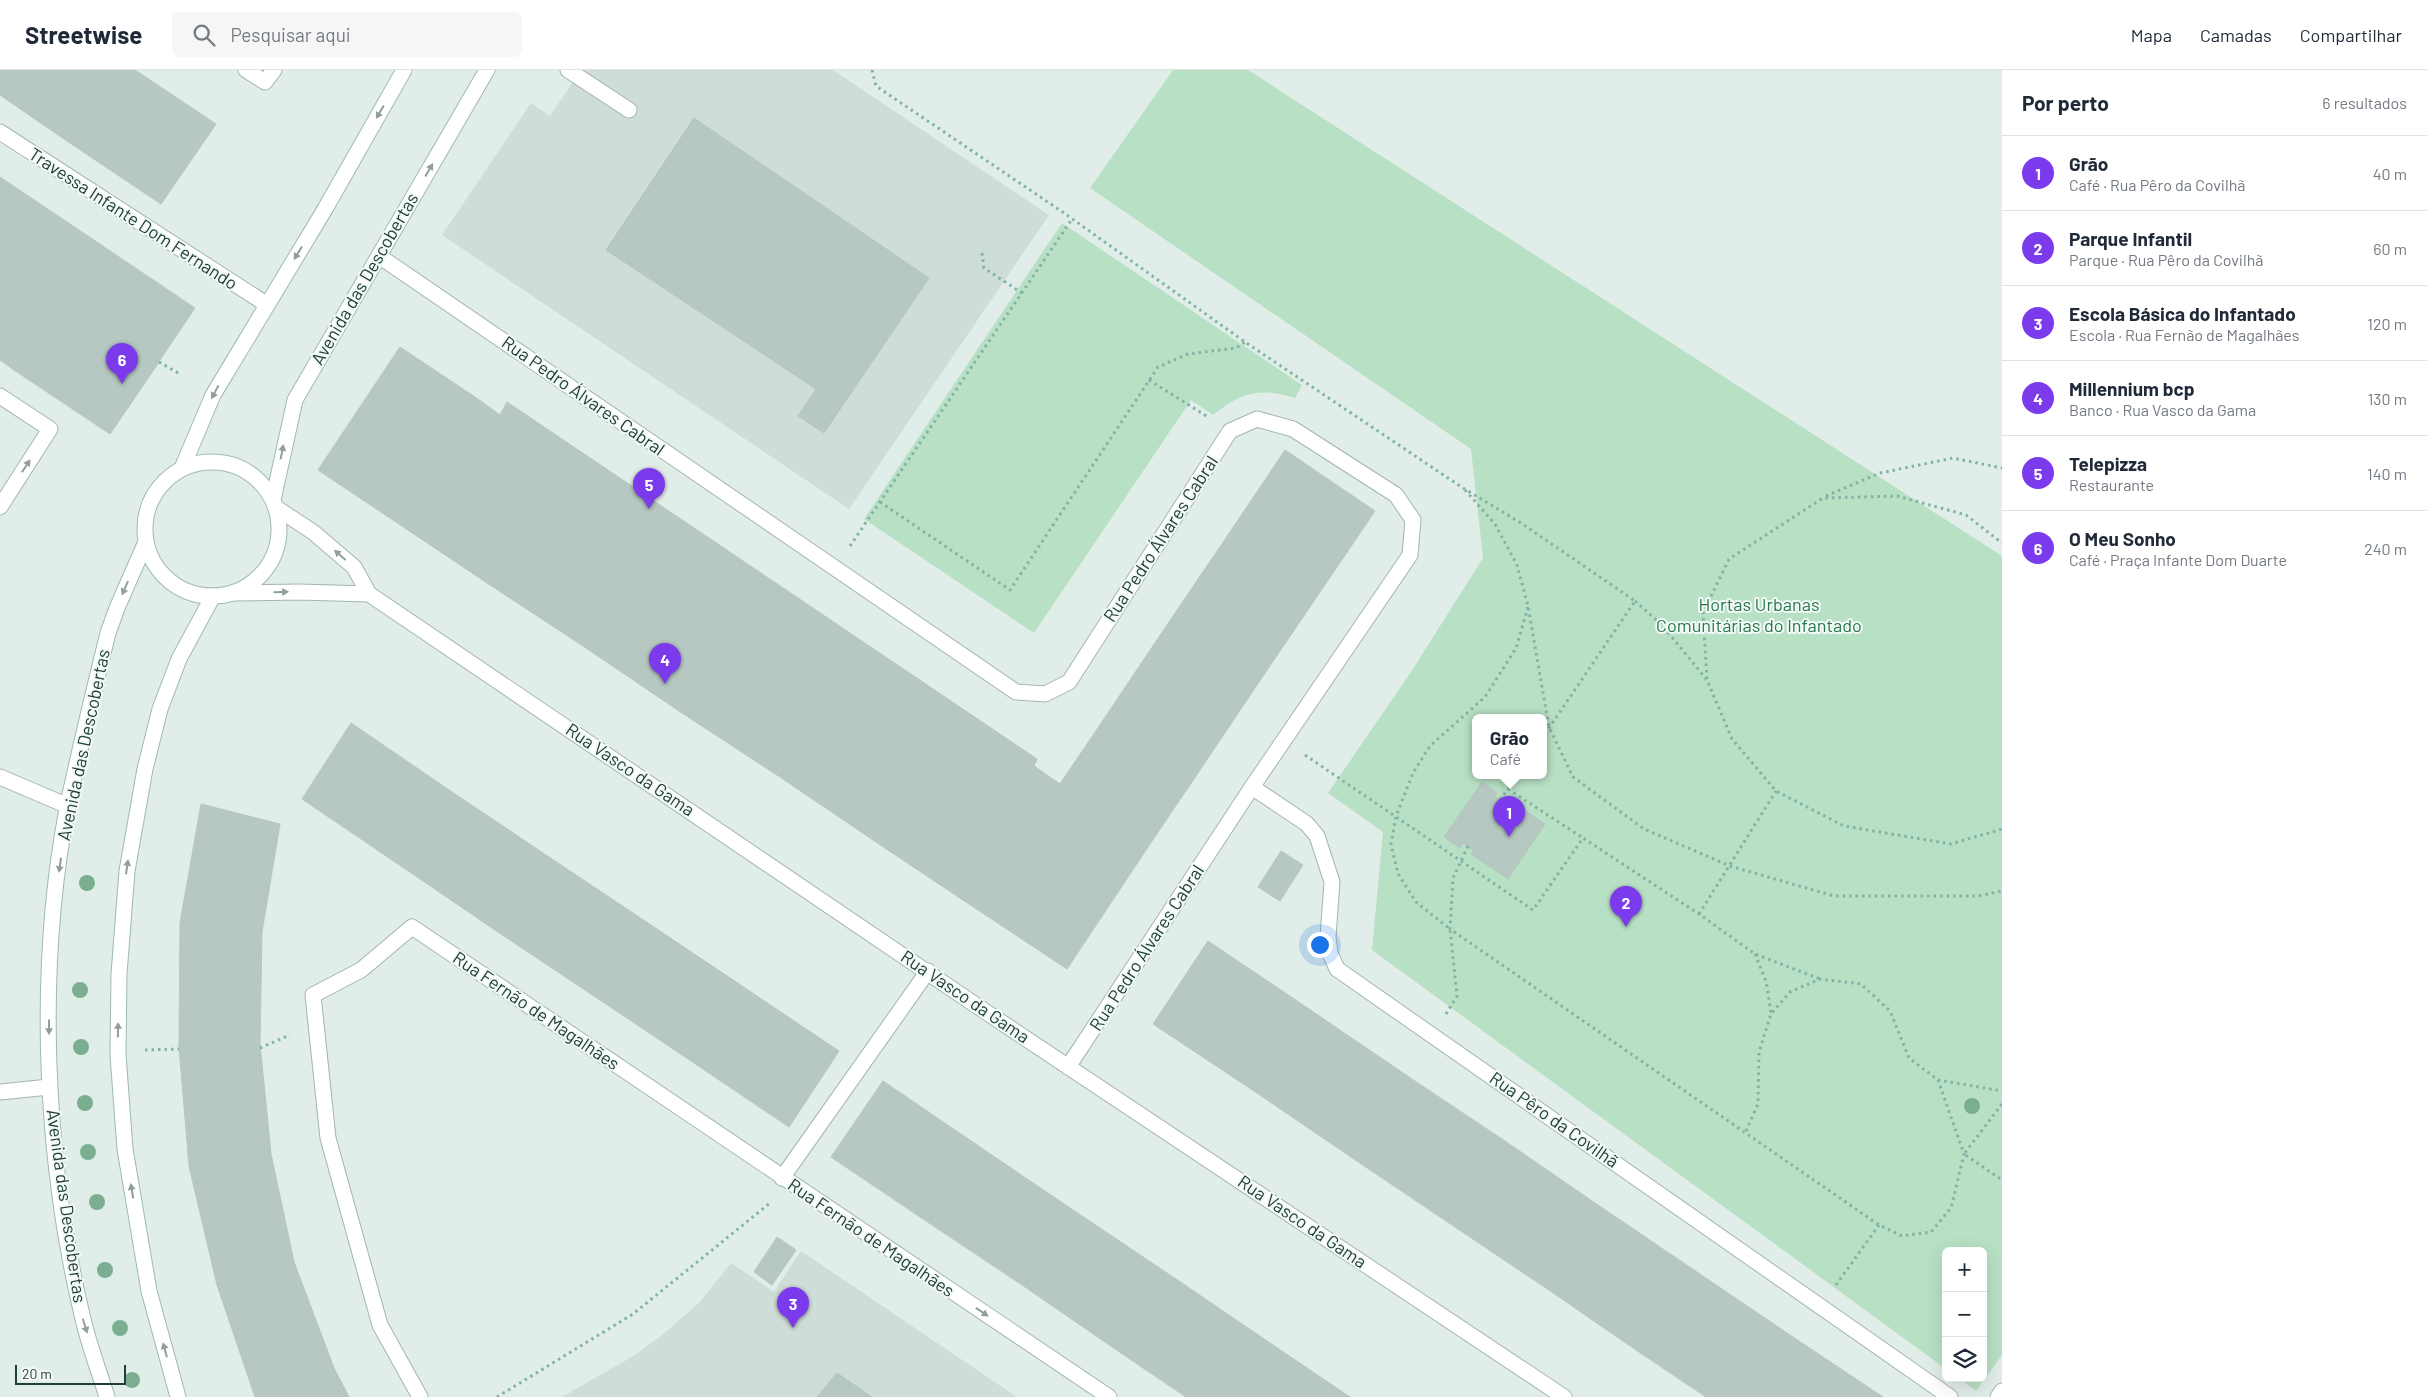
<!DOCTYPE html>
<html lang="pt">
<head>
<meta charset="utf-8">
<style>
	body { margin:0; font-family:Barlow,sans-serif; background:#f6f6f7; color:#1f2937 }
	.controls { position:absolute; right:15px; bottom:15px; display:grid; overflow:hidden; border-radius:8px; box-shadow:0 5px 20px #0002 }
	.controls button { width:45px; height:45px; display:grid; place-items:center; padding:0; border:0; border-bottom:1px solid #e0e1e3; background:#fff; color:#1f2937; font:25px sans-serif }
	.scale { position:absolute; left:15px; bottom:12px; width:111px; box-sizing:border-box; padding-left:5px; border:2px solid #203f38; border-top:0; font-size:14px; line-height:18px; white-space:nowrap; color:#203f38; -webkit-text-stroke:4px #f2f9f6; paint-order:stroke }
	.you { position:absolute; left:1319px; top:874px; width:18px; height:18px; margin:-12px; border:4px solid #fff; border-radius:50%; background:#1a73e8; box-shadow:0 0 0 8px #1a73e833 }
	.badge { display:grid; place-items:center; width:32px; height:32px; border-radius:50%; background:#7c3aed; color:#fff; font-size:16px; font-weight:700 }
	.pin { position:absolute; translate:-50% -41px; filter:drop-shadow(0 1px 2px #0008) }
	.pin::after { content:''; position:absolute; top:26px; width:18px; height:15px; background:inherit; clip-path:polygon(0 0,100% 0,50% 100%) }
	.popup { position:absolute; left:1472px; top:644px; width:75px; height:65px; box-sizing:border-box; display:grid; place-content:center; border-radius:8px; background:#fff; filter:drop-shadow(0 1px 4px #0005); font-size:16px; white-space:nowrap; color:#747a83 }
	.popup b { font-size:19px; color:#1f2937 }
	.popup::after { content:''; position:absolute; left:50%; top:100%; margin-left:-10px; border:10px solid transparent; border-top-color:#fff }
	.list { margin:0; padding:0; list-style:none }
	h2 { display:flex; justify-content:space-between; align-items:center; height:65px; margin:0; padding:0 20px; font-size:21px }
	h2 small { font-size:16px; font-weight:400; color:#747a83 }
	.list li { display:grid; grid-template-columns:32px 1fr auto; gap:15px; align-items:center; box-sizing:border-box; height:75px; padding:0 20px; border-top:1px solid #e0e1e3 }
	.list b { display:block; font-size:19px; white-space:nowrap }
	.list p { margin:0; font-size:16px; white-space:nowrap; color:#747a83 }
	.list em { font-size:16px; font-style:normal; color:#747a83 }
	.icon { flex:none; width:28px; height:28px; fill:none; stroke:currentColor; stroke-width:2; stroke-linecap:round; stroke-linejoin:round }
	.map { position:relative; flex:none; width:2002px; height:1327px; overflow:hidden }
	header { display:flex; align-items:center; gap:30px; box-sizing:border-box; height:70px; padding:0 25px; background:#fff; border-bottom:1px solid #e0e1e3 }
	header strong { font-size:24px }
	nav { display:flex; gap:28px; margin-inline-start:auto; font-size:18px }
	.search { width:350px; height:45px; background:#f6f6f7; display:flex; align-items:center; gap:12px; box-sizing:border-box; padding:0 18px; border-radius:8px; color:#747a83; font-size:19px }
	main { display:flex }
	aside { flex:1; background:#fff }
	.map>svg:first-child { display:block }
	.built { fill:#cfddd7 }
	.green { fill:#b8e0c4; fill-rule:evenodd }
	.building { fill:#b6c8c1; stroke:#b3c7c0 }
	.lines { fill:none; stroke-linecap:round; stroke-linejoin:round }
	.lane-casing { stroke:#a3b5b0; stroke-width:17 }
	.street-casing { stroke:#a3b5b0; stroke-width:17 }
	.secondary-casing { stroke:#9fbab1; stroke-width:17 }
	.path { stroke:#7fb3a5; stroke-width:3; stroke-dasharray:2.5 4; stroke-linecap:butt }
	.lane { stroke:#fff; stroke-width:15 }
	.street { stroke:#fff; stroke-width:15 }
	.secondary { stroke:#fff; stroke-width:15 }
	.tree { fill:#7bad91 }
	.oneway { fill:#909f9c }
	.labels { text-anchor:middle; stroke-width:4; stroke-linejoin:round; paint-order:stroke }
	.street-label { font-size:18px; fill:#203f38; stroke:#f2f9f6 }
	.park-label { font-size:18px; fill:#27794a; stroke:#f2f9f6 }
</style>
</head>
<body>
<header>
<strong>Streetwise</strong>
<div class="search"><svg class="icon" aria-label="search" viewBox="0 0 24 24"><circle cx="10" cy="10" r="6"/><path d="M15 15l6 6"/></svg>Pesquisar aqui</div>
<nav><a>Mapa</a><a>Camadas</a><a>Compartilhar</a></nav>
</header>
<main>
<div class="map">
<svg width="2002" height="1327" viewBox="0 0 2002 1327">
	<rect width="100%" height="100%" fill="#e1ede8"/>
	<g class="built">
		<polygon points="581,0 833,0 1049,145 849,439 442,165 531,33 550,46"/>
		<polygon points="801,1181 1017,1327 562,1327 635,1285 661,1266 699,1233 731,1193 774,1222"/>
	</g>
	<g class="green">
		<path d="M1173,0H1248L2002,486V1285L1976,1321L1959,1308H1983V1181H1946V1299L1372,880L1383,762L1328,723L1411,602L1483,488L1471,379L1090,118ZM1475,648H1543V706H1475Z"/>
		<path d="M1062,153L1302,315L1295,328C1260,317 1241,322 1213,345L1191,330L1034,563L864,449Z"/>
	</g>
	<g class="building">
		<polygon points="0,0 106,0 61,67 0,25"/>
		<polygon points="106,0 135,0 216,54 161,134 61,67"/>
		<polygon points="694,48 929,208 824,363 798,346 816,319 606,180"/>
		<polygon points="0,107 195,238 131,333 0,245"/>
		<polygon points="0,184 64,227 14,300 0,290"/>
		<polygon points="64,227 159,292 110,364 14,300"/>
		<polygon points="400,277 475,327 393,450 318,400"/>
		<polygon points="475,327 500,345 507,332 1037,689 1034,696 1060,714 1025,767 441,378"/>
		<polygon points="441,378 536,441 487,513 393,450"/>
		<polygon points="1285,380 1375,441 1318,525 1228,465"/>
		<polygon points="536,441 634,506 586,578 487,513"/>
		<polygon points="1228,465 1318,525 1261,609 1171,549"/>
		<polygon points="634,506 730,570 682,643 586,578"/>
		<polygon points="1171,549 1261,609 1202,697 1112,637"/>
		<polygon points="730,570 828,635 780,707 682,643"/>
		<polygon points="828,635 924,699 876,772 780,707"/>
		<polygon points="1112,637 1202,697 1150,774 1060,714"/>
		<polygon points="351,653 452,722 401,796 302,729"/>
		<polygon points="924,699 1021,764 972,836 876,772"/>
		<polygon points="1482,712 1497,723 1460,778 1444,767"/>
		<polygon points="1060,714 1150,774 1067,899 972,836 1021,764 1025,767"/>
		<polygon points="452,722 549,787 498,862 401,796"/>
		<polygon points="1495,727 1505,733 1473,780 1463,773"/>
		<polygon points="1508,729 1545,754 1508,809 1471,784"/>
		<polygon points="201,734 280,754 262,862 180,853"/>
		<polygon points="1281,781 1303,795 1280,831 1258,817"/>
		<polygon points="549,787 645,851 594,926 498,862"/>
		<polygon points="645,851 742,916 691,991 594,926"/>
		<polygon points="180,853 262,862 260,974 179,976"/>
		<polygon points="1208,871 1309,939 1254,1021 1153,954"/>
		<polygon points="742,916 839,981 789,1057 691,991"/>
		<polygon points="1309,939 1406,1005 1351,1087 1254,1021"/>
		<polygon points="260,974 271,1084 189,1096 179,976"/>
		<polygon points="1406,1005 1502,1069 1446,1151 1351,1087"/>
		<polygon points="883,1011 980,1077 929,1153 831,1087"/>
		<polygon points="1502,1069 1598,1135 1543,1216 1446,1151"/>
		<polygon points="980,1077 1076,1142 1025,1217 929,1153"/>
		<polygon points="271,1084 294,1192 217,1215 189,1096"/>
		<polygon points="1598,1135 1694,1200 1639,1282 1543,1216"/>
		<polygon points="1076,1142 1173,1207 1121,1283 1025,1217"/>
		<polygon points="777,1167 796,1180 772,1215 754,1202"/>
		<polygon points="294,1192 334,1298 266,1327 255,1327 217,1215"/>
		<polygon points="1694,1200 1790,1265 1748,1327 1706,1327 1639,1282"/>
		<polygon points="1173,1207 1270,1273 1233,1327 1186,1327 1121,1283"/>
		<polygon points="1790,1265 1883,1327 1748,1327"/>
		<polygon points="1270,1273 1350,1327 1233,1327"/>
		<polygon points="334,1298 349,1327 266,1327"/>
		<polygon points="837,1303 872,1327 817,1327"/>
	</g>
	<g class="lines">
		<g class="lane-casing">
			<g id="lane">
				<polyline points="568,0 629,40"/>
				<polyline points="782,1108 928,901"/>
			</g>
		</g>
		<g class="street-casing">
			<g id="street">
				<polyline points="246,0 265,12 274,0"/>
				<polyline points="0,62 266,234"/>
				<polyline points="379,186 1016,622 1045,624 1069,612 1230,361 1257,349 1293,359 1396,425 1413,450 1410,485 1252,717 1068,997"/>
				<polyline points="0,326 50,359 0,437"/>
				<polyline points="275,437 313,462 354,497 369,524 983,940 1564,1327"/>
				<polyline points="232,523 299,522 369,524"/>
				<polyline points="0,707 68,736"/>
				<polyline points="1252,717 1307,754 1317,766 1332,812 1328,867 1330,883 1337,899 1950,1327"/>
				<polyline points="0,1022 49,1017"/>
				<polyline points="420,1327 380,1255 328,1068 313,925 361,900 412,857 1109,1327"/>
				<polyline points="1998,1327 2002,1321"/>
			</g>
		</g>
		<g class="secondary-casing">
			<g id="secondary">
				<circle cx="212" cy="459" r="67"/>
				<polyline points="183,396 213,325 325,139 404,0"/>
				<polyline points="273,430 295,330 487,0"/>
				<path d="M107,1327C99,1301 89,1275 83,1249C44,1087 36,898 68,734C80,677 94,620 108,563L117,538L145,474"/>
				<polyline points="178,1327 149,1221 125,1079 118,985 119,904 127,801 145,699 160,639 179,589 213,526"/>
			</g>
		</g>
		<g class="path">
			<polyline points="872,0 876,16 1064,143 1245,272 1463,418 1521,453 1635,531 1543,667"/>
			<polyline points="982,183 984,198 1022,223"/>
			<polyline points="159,292 180,304"/>
			<polyline points="1149,310 1208,347"/>
			<polyline points="1465,420 1495,454 1517,495 1528,536 1549,657 1573,707 1644,759 1730,796 1834,826 1978,826 2002,821"/>
			<polyline points="1826,426 1880,403 1953,388 2002,398"/>
			<polyline points="880,432 1010,520 1158,297 1188,284 1236,278 1245,272"/>
			<polyline points="850,476 1072,149"/>
			<polyline points="1635,531 1662,555 1707,610 1732,669 1776,721 1844,756 1951,774 2002,759"/>
			<polyline points="1707,609 1703,543 1729,489 1823,428 1897,426 1966,445 2002,473"/>
			<polyline points="1305,685 1533,840 1583,768 1699,844 1755,884 1820,909"/>
			<polyline points="1508,719 1583,768"/>
			<polyline points="1500,730 1517,706"/>
			<polyline points="1468,776 1453,808 1450,859 1879,1155 1902,1166 1931,1162 1951,1138 1964,1084 1938,1010"/>
			<polyline points="1699,844 1776,721"/>
			<polyline points="1755,884 1766,911 1771,943"/>
			<polyline points="1446,944 1457,926 1450,859 1416,832 1398,804 1391,774 1396,746 1413,703 1430,676 1485,627 1516,578 1528,537"/>
			<polyline points="260,978 290,965"/>
			<polyline points="145,980 179,979"/>
			<polyline points="2002,1034 1964,1084 2002,1110"/>
			<polyline points="1746,1061 1758,1034 1759,982 1771,944 1790,922 1820,909 1861,914 1890,941 1909,988 1938,1010 2002,1021"/>
			<polyline points="1836,1215 1879,1155"/>
			<polyline points="497,1327 633,1244 770,1133"/>
		</g>
		<use href="#lane" class="lane"/>
		<use href="#street" class="street"/>
		<use href="#secondary" class="secondary"/>
	</g>
	<g class="tree">
		<circle cx="87" cy="813" r="8"/>
		<circle cx="80" cy="920" r="8"/>
		<circle cx="81" cy="977" r="8"/>
		<circle cx="85" cy="1033" r="8"/>
		<circle cx="1972" cy="1036" r="8"/>
		<circle cx="88" cy="1082" r="8"/>
		<circle cx="97" cy="1132" r="8"/>
		<circle cx="105" cy="1200" r="8"/>
		<circle cx="120" cy="1258" r="8"/>
		<circle cx="132" cy="1310" r="8"/>
	</g>
	<defs><path id="oneway-solid" d="M-6-.8H1V-3.2L6.5 0L1 3.2V.8H-6Z" transform="scale(1.25)"/></defs>
	<g class="oneway">
		<use href="#oneway-solid" transform="translate(380 42) rotate(120)"/>
		<use href="#oneway-solid" transform="translate(429 100) rotate(-60)"/>
		<use href="#oneway-solid" transform="translate(298 183) rotate(122)"/>
		<use href="#oneway-solid" transform="translate(215 322) rotate(118)"/>
		<use href="#oneway-solid" transform="translate(282 382) rotate(-79)"/>
		<use href="#oneway-solid" transform="translate(26 396) rotate(-57)"/>
		<use href="#oneway-solid" transform="translate(340 485) rotate(-139)"/>
		<use href="#oneway-solid" transform="translate(125 518) rotate(114)"/>
		<use href="#oneway-solid" transform="translate(281 522) rotate(-1)"/>
		<use href="#oneway-solid" transform="translate(60 795) rotate(98)"/>
		<use href="#oneway-solid" transform="translate(127 797) rotate(-82)"/>
		<use href="#oneway-solid" transform="translate(49 957) rotate(90)"/>
		<use href="#oneway-solid" transform="translate(118 960) rotate(-89)"/>
		<use href="#oneway-solid" transform="translate(132 1121) rotate(-100)"/>
		<use href="#oneway-solid" transform="translate(982 1242) rotate(34)"/>
		<use href="#oneway-solid" transform="translate(85 1256) rotate(73)"/>
		<use href="#oneway-solid" transform="translate(165 1280) rotate(-105)"/>
	</g>
	<g class="labels">
		<g class="street-label">
			<text transform="translate(133 149) rotate(33)" y="6">Travessa Infante Dom Fernando</text>
			<text transform="translate(365 209) rotate(-60)" y="6">Avenida das Descobertas</text>
			<text transform="translate(583 326) rotate(35)" y="6">Rua Pedro Álvares Cabral</text>
			<text transform="translate(1161 469) rotate(-57)" y="6">Rua Pedro Álvares Cabral</text>
			<text transform="translate(84 675) rotate(-78)" y="6">Avenida das Descobertas</text>
			<text transform="translate(630 700) rotate(34)" y="6">Rua Vasco da Gama</text>
			<text transform="translate(1147 878) rotate(-57)" y="6">Rua Pedro Álvares Cabral</text>
			<text transform="translate(965 927) rotate(34)" y="6">Rua Vasco da Gama</text>
			<text transform="translate(536 941) rotate(34)" y="6">Rua Fernão de Magalhães</text>
			<text transform="translate(1554 1050) rotate(35)" y="6">Rua Pêro da Covilhã</text>
			<text transform="translate(66 1136) rotate(82)" y="6">Avenida das Descobertas</text>
			<text transform="translate(1302 1152) rotate(34)" y="6">Rua Vasco da Gama</text>
			<text transform="translate(871 1168) rotate(34)" y="6">Rua Fernão de Magalhães</text>
		</g>
		<g class="park-label">
			<text x="1759" y="541">Hortas Urbanas<tspan x="1759" dy="21">Comunitárias do Infantado</tspan></text>
		</g>
	</g>
</svg>
<div class="controls">
<button>+</button>
<button>−</button>
<button><svg class="icon" aria-label="layers" viewBox="0 0 24 24"><path d="M12 4l9 5-9 5-9-5zM3 14l9 5 9-5"/></svg></button>
</div>
<div class="scale">20 m</div>
<div class="you"></div>
<div class="pin badge" style="left:1509px;top:767px">1</div>
<div class="popup"><b>Grão</b>Café</div>
<div class="pin badge" style="left:1626px;top:857px">2</div>
<div class="pin badge" style="left:793px;top:1258px">3</div>
<div class="pin badge" style="left:665px;top:614px">4</div>
<div class="pin badge" style="left:649px;top:439px">5</div>
<div class="pin badge" style="left:122px;top:314px">6</div>
</div>
<aside>
<h2>Por perto<small>6 resultados</small></h2>
<ul class="list">
<li><span class="badge">1</span><div><b>Grão</b><p>Café · Rua Pêro da Covilhã</p></div><em>40 m</em></li>
<li><span class="badge">2</span><div><b>Parque Infantil</b><p>Parque · Rua Pêro da Covilhã</p></div><em>60 m</em></li>
<li><span class="badge">3</span><div><b>Escola Básica do Infantado</b><p>Escola · Rua Fernão de Magalhães</p></div><em>120 m</em></li>
<li><span class="badge">4</span><div><b>Millennium bcp</b><p>Banco · Rua Vasco da Gama</p></div><em>130 m</em></li>
<li><span class="badge">5</span><div><b>Telepizza</b><p>Restaurante</p></div><em>140 m</em></li>
<li><span class="badge">6</span><div><b>O Meu Sonho</b><p>Café · Praça Infante Dom Duarte</p></div><em>240 m</em></li>
</ul>
</aside>
</main>
</body>
</html>
